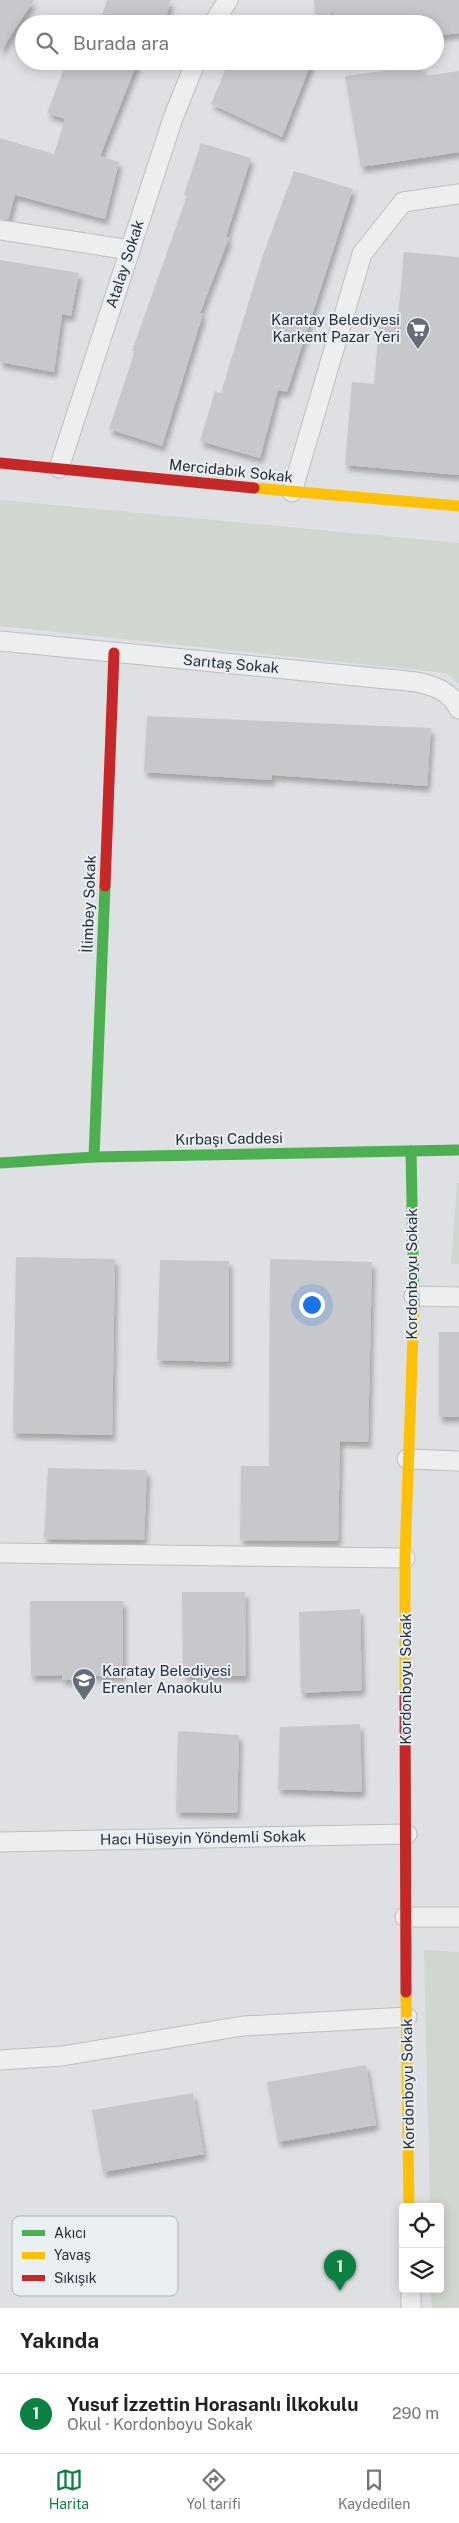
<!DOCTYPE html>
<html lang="tr">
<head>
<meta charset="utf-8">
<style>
	body { margin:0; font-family:"Public Sans",sans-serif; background:#f6f6f6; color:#222 }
	.controls { position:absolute; right:15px; bottom:15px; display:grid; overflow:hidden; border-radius:5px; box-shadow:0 2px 12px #0003 }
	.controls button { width:45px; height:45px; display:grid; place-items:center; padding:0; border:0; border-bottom:1px solid #e0e0e0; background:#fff; color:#222; font:25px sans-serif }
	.you { position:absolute; left:311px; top:1304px; width:18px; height:18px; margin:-12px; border:4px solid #fff; border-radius:50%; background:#1a73e8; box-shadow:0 0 0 8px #1a73e833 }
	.badge { display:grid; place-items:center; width:32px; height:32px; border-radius:50%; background:#0b8043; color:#fff; font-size:16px; font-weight:700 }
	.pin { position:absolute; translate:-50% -41px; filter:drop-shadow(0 1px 2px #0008) }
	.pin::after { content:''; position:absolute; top:26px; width:18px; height:15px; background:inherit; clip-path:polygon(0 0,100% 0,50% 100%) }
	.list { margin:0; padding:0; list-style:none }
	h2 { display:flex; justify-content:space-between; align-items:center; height:65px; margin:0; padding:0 20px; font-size:21px }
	h2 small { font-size:16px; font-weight:400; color:#767676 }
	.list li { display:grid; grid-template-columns:32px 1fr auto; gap:15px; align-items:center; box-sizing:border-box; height:80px; padding:0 20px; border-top:1px solid #e0e0e0 }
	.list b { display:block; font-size:19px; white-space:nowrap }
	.list p { margin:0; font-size:16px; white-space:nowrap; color:#767676 }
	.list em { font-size:16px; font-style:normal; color:#767676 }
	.icon { flex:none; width:28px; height:28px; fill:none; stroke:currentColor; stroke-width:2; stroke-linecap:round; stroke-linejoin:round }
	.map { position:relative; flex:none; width:459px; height:2308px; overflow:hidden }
	.search { position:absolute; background:#fff; box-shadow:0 2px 12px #0003; left:15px; right:15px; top:15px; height:55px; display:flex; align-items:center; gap:12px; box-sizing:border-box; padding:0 18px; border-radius:28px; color:#767676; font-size:19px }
	.sheet { height:145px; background:#fff }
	nav { display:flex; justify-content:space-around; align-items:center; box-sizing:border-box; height:70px; border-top:1px solid #e0e0e0; background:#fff; font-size:14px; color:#767676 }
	nav a { display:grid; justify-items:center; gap:2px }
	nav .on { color:#0b8043 }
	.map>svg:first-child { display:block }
	.green { fill:#cfd7ce }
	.building { fill:#c6c8cb; filter:url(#shadow) }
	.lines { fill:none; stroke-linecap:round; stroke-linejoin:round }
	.street-casing { stroke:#bcbec1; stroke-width:21 }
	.street { stroke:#edeef0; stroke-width:19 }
	.fast { stroke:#4caf50; stroke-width:11 }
	.slow { stroke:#ffc107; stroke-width:11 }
	.jam { stroke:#c62828; stroke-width:11 }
	.labels { text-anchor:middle; stroke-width:4; stroke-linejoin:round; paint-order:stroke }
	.street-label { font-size:15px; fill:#262f3b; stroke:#eaeff3 }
	.poi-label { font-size:15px; fill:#262f3b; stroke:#eaeff3; text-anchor:end }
	.key { fill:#eaeff3; stroke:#afb5bc; stroke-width:1 }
	.key-label { font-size:14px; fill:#262f3b }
</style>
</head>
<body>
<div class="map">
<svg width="459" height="2308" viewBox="0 0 459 2308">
	<defs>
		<filter id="shadow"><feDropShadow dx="3" dy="5.5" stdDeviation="2.5" flood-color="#0004"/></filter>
	</defs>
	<rect width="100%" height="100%" fill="#dee0e3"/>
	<g class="green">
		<polygon points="0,500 459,543 459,684 446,673 0,626"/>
		<polygon points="457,1183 459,1183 459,1264 451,1264"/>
		<polygon points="424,1950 459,1952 459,2308 432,2308 431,2289 440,2289 440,2207 430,2207"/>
	</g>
	<g class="building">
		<polygon points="0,0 34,0 0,52"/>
		<polygon points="107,0 171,0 164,24 99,24"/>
		<polygon points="314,0 459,0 459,33 435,36 435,24 335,24 333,10 328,24 316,24"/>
		<polygon points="67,61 138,61 100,156 119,162 105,219 15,195 8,220 0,219 0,138 54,154 65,119 47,113"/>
		<polygon points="229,61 312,61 282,137 211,104"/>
		<polygon points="421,66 423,76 459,71 459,152 361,167 345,76"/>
		<polygon points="201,143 251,158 226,237 229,238 200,313 203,314 162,446 109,429 135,351 132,351 187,196 184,195"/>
		<polygon points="294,171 353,189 287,392 278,390 260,458 200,441 215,391 221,393 263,255"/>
		<polygon points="404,252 459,257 459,475 345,465 352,382 374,384 380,317 398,318"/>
		<polygon points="0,260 79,273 71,316 62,314 54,372 0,362"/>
		<polygon points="147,716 431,728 427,786 272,775 272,780 144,772"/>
		<polygon points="16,1257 115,1259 112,1435 13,1433"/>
		<polygon points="270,1259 372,1262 368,1442 340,1441 338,1541 240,1540 241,1466 269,1466"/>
		<polygon points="160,1260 229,1261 229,1362 157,1360"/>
		<rect x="439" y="1332" width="20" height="85"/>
		<polygon points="48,1468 147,1470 144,1540 44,1539"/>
		<polygon points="182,1592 245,1592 246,1676 183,1676"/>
		<polygon points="30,1601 123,1601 123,1676 92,1676 92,1680 62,1680 62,1675 31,1676"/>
		<polygon points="360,1609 362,1690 301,1693 299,1612"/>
		<polygon points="360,1724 362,1792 278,1789 280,1727"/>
		<polygon points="178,1731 239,1735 237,1813 176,1812"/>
		<polygon points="366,2065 376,2125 278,2142 267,2082"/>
		<polygon points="193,2093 204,2154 103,2172 92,2110"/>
	</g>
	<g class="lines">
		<g class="street-casing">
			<g id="street">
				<polyline points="213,24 228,0"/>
				<polyline points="0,230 130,250"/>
				<polyline points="59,468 173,118 196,61"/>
				<polyline points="292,492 362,254 403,202 459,194"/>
				<path d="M0,641L417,682C435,686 450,691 459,709"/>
				<polyline points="414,1296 459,1297"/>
				<polyline points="407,1459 459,1461"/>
				<polyline points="0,1553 405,1558"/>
				<polyline points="0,1842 407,1834"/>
				<polyline points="405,1917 459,1917"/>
				<polyline points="0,2060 62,2056 243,2026 407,2017"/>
				<polyline points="411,2289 411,2308"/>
			</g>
		</g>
		<use href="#street" class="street"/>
		<g class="fast">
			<polyline points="411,1151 414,1306"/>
			<polyline points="94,1157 105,886"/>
			<polyline points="0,1163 94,1157 459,1150"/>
		</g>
		<g class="slow">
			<polyline points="254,488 459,506"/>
			<polyline points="405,1697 405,1558 414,1306"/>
			<polyline points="406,1992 409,2207"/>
		</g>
		<g class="jam">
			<polyline points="0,463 254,488"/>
			<polyline points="105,886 114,653"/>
			<polyline points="405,1697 406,1992"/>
		</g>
	</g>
	<defs>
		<g id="supermarket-pin" transform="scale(1.25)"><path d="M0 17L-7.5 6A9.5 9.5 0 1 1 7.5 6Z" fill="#666d76" stroke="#eaeff3"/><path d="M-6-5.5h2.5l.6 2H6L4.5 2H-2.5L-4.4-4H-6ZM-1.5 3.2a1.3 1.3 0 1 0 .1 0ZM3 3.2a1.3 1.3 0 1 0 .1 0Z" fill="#fff"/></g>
		<g id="school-pin" transform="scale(1.25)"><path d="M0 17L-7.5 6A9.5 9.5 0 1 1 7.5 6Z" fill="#666d76" stroke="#eaeff3"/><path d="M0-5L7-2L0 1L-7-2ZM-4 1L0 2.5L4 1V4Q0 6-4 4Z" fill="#fff"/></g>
	</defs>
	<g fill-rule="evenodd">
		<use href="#supermarket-pin" x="418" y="329"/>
		<use href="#school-pin" x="84" y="1680"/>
	</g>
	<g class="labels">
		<g class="street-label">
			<text transform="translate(125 264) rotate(-72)" y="5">Atalay Sokak</text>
			<text transform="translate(231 471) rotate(6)" y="5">Mercidabık Sokak</text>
			<text transform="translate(231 664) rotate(5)" y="5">Sarıtaş Sokak</text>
			<text transform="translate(89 904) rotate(-88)" y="5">İlimbey Sokak</text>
			<text transform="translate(229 1139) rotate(-1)" y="5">Kırbaşı Caddesi</text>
			<text transform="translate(412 1274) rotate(-90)" y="5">Kordonboyu Sokak</text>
			<text transform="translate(406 1679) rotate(-90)" y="5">Kordonboyu Sokak</text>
			<text transform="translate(203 1838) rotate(-1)" y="5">Hacı Hüseyin Yöndemli Sokak</text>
			<text transform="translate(408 2084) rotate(-91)" y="5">Kordonboyu Sokak</text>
		</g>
		<g class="poi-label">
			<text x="400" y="325">Karatay Belediyesi<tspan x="400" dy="17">Karkent Pazar Yeri</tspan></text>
			<text x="102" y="1676" text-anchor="start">Karatay Belediyesi<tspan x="102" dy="17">Erenler Anaokulu</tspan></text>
		</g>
	</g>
	<rect x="12" y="2216" width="166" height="80" rx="8" class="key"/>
	<rect x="22" y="2230" width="23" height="6" fill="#4caf50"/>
	<rect x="22" y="2252" width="23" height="7" fill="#ffc107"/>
	<rect x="22" y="2275" width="23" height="6" fill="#c62828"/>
	<g class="key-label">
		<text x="54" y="2238">Akıcı</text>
		<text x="54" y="2260">Yavaş</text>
		<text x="54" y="2283">Sıkışık</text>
	</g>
</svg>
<div class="controls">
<button><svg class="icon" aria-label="locate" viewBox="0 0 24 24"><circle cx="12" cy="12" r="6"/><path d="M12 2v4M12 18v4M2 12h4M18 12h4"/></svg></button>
<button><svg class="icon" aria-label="layers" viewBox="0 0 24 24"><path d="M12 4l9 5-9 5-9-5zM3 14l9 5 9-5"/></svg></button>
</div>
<div class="you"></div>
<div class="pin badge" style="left:340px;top:2291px">1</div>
<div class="search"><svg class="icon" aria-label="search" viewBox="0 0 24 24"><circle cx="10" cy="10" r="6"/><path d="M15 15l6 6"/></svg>Burada ara</div>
</div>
<section class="sheet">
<h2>Yakında<small></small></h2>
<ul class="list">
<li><span class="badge">1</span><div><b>Yusuf İzzettin Horasanlı İlkokulu</b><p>Okul · Kordonboyu Sokak</p></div><em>290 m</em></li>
</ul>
</section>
<nav>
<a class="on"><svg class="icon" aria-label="map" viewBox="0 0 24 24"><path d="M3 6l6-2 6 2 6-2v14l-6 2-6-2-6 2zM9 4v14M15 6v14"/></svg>Harita</a>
<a><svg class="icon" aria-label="directions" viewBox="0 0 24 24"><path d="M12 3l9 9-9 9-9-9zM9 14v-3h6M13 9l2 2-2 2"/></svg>Yol tarifi</a>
<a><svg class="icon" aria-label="saved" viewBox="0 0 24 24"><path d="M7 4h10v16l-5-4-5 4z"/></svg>Kaydedilen</a>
</nav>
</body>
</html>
